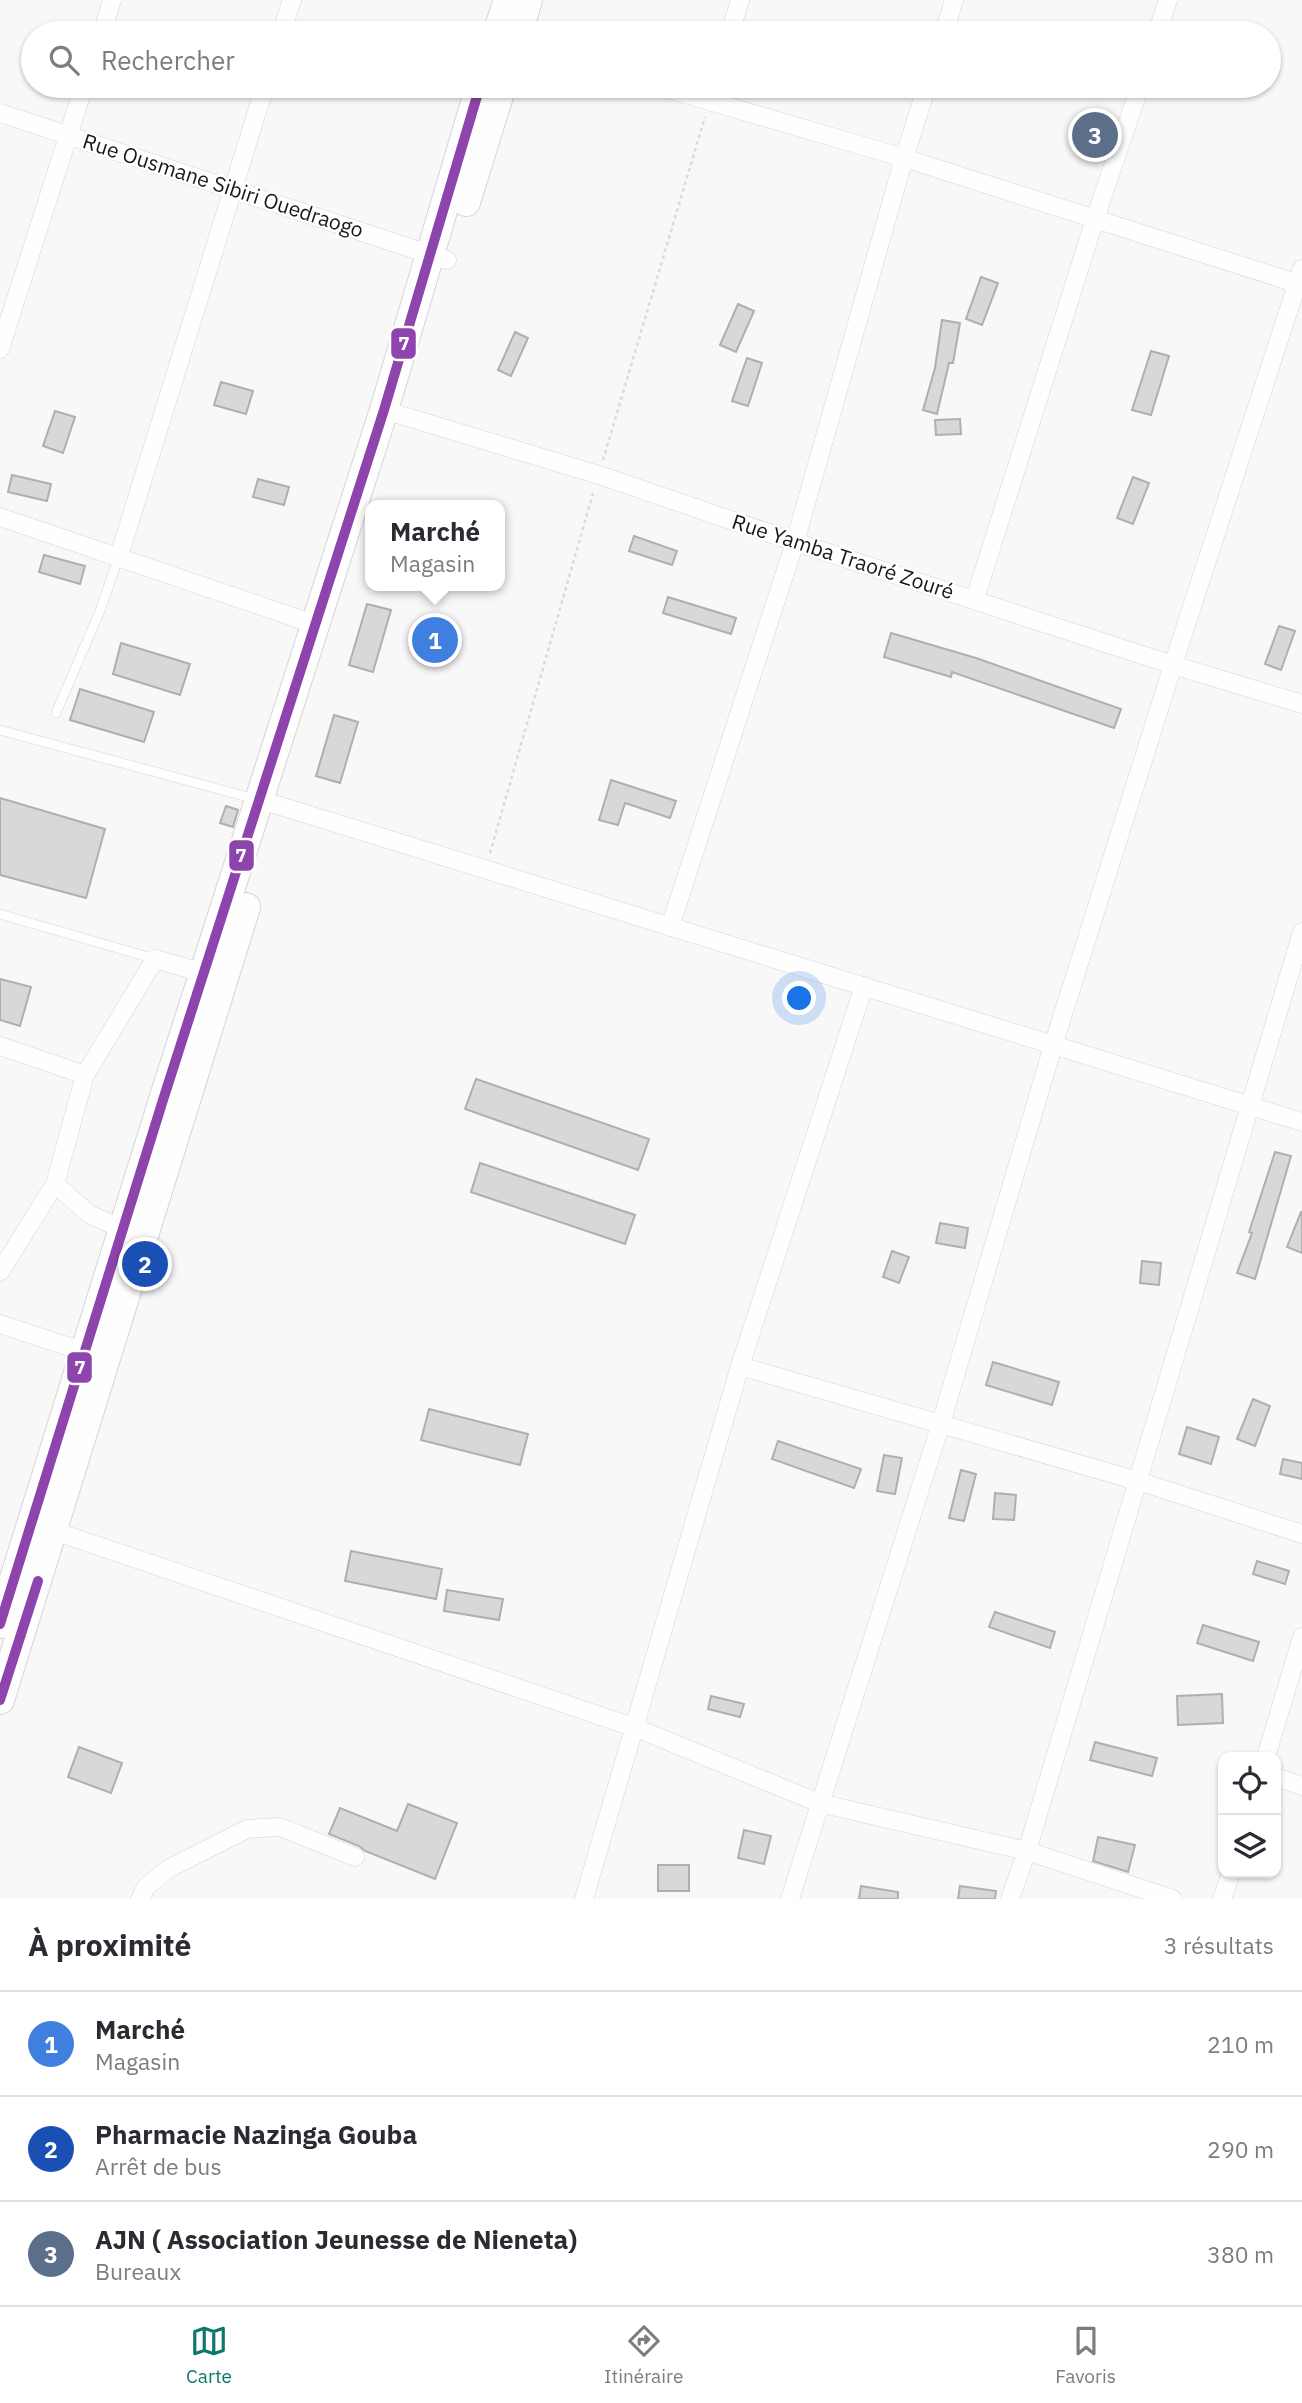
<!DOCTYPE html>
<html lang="fr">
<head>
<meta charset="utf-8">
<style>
	body { margin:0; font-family:"IBM Plex Sans",sans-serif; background:#f2f2f3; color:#2b2b33 }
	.controls { position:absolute; right:21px; bottom:21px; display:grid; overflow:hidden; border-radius:14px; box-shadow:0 2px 5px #0004 }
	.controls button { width:63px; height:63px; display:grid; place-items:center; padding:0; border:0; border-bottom:2px solid #e1e1e2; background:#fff; color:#2b2b33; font:35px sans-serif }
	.you { position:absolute; left:800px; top:999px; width:24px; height:24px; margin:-18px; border:5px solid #fff; border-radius:50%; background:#1a73e8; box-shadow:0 0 0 10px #1a73e833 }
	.badge { display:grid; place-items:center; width:46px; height:46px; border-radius:50%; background:#0f766e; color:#fff; font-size:23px; font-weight:700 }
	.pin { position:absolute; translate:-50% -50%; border:4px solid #fff; box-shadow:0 2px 7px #0006 }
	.popup { position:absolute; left:365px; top:500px; width:140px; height:91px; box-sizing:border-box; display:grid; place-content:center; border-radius:14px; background:#fff; filter:drop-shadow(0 2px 5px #0005); font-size:23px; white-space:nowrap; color:#7c7c81 }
	.popup b { font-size:26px; color:#2b2b33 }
	.popup::after { content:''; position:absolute; left:50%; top:100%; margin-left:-14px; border:14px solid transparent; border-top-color:#fff }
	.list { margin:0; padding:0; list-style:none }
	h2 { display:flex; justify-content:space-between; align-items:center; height:91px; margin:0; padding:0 28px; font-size:30px }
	h2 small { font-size:23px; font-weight:400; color:#7c7c81 }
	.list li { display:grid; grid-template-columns:46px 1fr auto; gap:21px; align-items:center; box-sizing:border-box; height:105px; padding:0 28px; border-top:2px solid #e1e1e2 }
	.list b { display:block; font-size:26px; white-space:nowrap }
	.list p { margin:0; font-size:23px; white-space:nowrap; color:#7c7c81 }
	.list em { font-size:23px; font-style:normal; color:#7c7c81 }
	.icon { flex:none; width:38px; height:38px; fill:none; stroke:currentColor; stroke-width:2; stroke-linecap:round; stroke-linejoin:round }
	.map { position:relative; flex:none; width:1302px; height:1899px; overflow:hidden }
	.search { position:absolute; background:#fff; box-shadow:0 2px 5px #0004; left:21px; right:21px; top:21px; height:77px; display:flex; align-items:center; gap:18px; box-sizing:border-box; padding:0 24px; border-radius:38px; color:#7c7c81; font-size:26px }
	.sheet { height:406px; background:#fff }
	nav { display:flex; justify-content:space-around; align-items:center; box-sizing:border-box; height:98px; border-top:2px solid #e1e1e2; background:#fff; font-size:19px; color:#7c7c81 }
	nav a { display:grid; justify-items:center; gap:4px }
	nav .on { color:#0f766e }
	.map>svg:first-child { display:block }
	.building { fill:#d9d8d9; stroke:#afafaf; stroke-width:2 }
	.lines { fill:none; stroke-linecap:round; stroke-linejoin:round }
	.lane-casing { stroke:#d6d4d6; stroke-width:10 }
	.street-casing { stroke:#d6d4d6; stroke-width:19 }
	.primary-casing { stroke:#d6d4d6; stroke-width:30 }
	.path { stroke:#dbdadb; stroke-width:2.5; stroke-dasharray:3.5 3.5; stroke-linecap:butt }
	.lane { stroke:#fefefe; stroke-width:9 }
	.street { stroke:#fefefe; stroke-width:18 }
	.primary { stroke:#fefefe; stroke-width:28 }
	.bus-1-casing { stroke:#fff; stroke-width:16 }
	.bus-1 { stroke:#8e44ad; stroke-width:10 }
	.labels { text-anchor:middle; stroke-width:5; stroke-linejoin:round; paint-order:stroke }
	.street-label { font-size:21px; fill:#181819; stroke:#fff }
	.line-badge { stroke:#fff; stroke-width:2.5 }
	.badge-label { font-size:19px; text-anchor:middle; font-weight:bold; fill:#fff }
</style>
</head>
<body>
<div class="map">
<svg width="1302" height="1899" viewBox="0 0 1302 1899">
	<rect width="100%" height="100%" fill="#f9f8f9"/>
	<g class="building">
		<polygon points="1092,121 1107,127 1102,141 1087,136"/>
		<polygon points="981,277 998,283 982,325 966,319"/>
		<polygon points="738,304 754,311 736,352 720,345"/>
		<polygon points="942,320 960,323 953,363 949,363 937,414 923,410 935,368"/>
		<polygon points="515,332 528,338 511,376 498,370"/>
		<polygon points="1151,351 1169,356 1151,415 1132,410"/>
		<polygon points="747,358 762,363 748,406 732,401"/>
		<polygon points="221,382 253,391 246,414 214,405"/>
		<polygon points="55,411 75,417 63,453 43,446"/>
		<polygon points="960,419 961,434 936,435 935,420"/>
		<polygon points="12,475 51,484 47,501 8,492"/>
		<polygon points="1133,477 1149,483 1133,524 1117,518"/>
		<polygon points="258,479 289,487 284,505 253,497"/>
		<polygon points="634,536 677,551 672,565 629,551"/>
		<polygon points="44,555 85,566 80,584 39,572"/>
		<polygon points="668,597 736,618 731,634 663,613"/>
		<polygon points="367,604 391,610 373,672 349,665"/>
		<polygon points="1279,626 1295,631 1281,670 1265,664"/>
		<polygon points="891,633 976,658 1121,709 1114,728 952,672 951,677 884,657"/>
		<polygon points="121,643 190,664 180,695 113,674"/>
		<polygon points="80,689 154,712 144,742 70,720"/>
		<polygon points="334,715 358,722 340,783 316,776"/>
		<polygon points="611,780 676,801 670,818 625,803 618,825 599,820"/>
		<polygon points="0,798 105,829 86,898 0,875"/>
		<polygon points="226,806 238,810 233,827 220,823"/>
		<polygon points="0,979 31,987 20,1026 0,1020"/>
		<polygon points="476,1079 649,1139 638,1170 465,1109"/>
		<polygon points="1275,1152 1291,1156 1255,1279 1237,1273 1252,1233 1249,1232"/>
		<polygon points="480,1163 635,1215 625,1244 471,1192"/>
		<polygon points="1301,1212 1302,1212 1302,1253 1287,1247"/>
		<polygon points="940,1223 968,1228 965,1248 936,1243"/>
		<polygon points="892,1251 909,1257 899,1283 883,1277"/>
		<polygon points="1142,1261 1161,1263 1159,1285 1140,1283"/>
		<polygon points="993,1362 1059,1382 1052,1405 986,1385"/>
		<polygon points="1253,1399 1270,1406 1255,1446 1237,1439"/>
		<polygon points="429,1409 528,1434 520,1465 421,1440"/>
		<polygon points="1187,1427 1219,1437 1211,1464 1179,1454"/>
		<polygon points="778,1441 861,1469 854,1488 772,1459"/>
		<polygon points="884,1455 902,1458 895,1494 877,1491"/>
		<polygon points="1283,1459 1302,1463 1302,1479 1280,1474"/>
		<polygon points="961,1470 976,1474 964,1521 949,1518"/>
		<polygon points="995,1493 1016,1495 1014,1520 993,1519"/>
		<polygon points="351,1551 442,1569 436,1599 345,1581"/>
		<polygon points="1257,1561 1289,1571 1285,1584 1253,1574"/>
		<polygon points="447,1590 503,1599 499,1620 444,1611"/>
		<polygon points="995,1612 1055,1632 1050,1648 989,1627"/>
		<polygon points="1203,1625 1259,1642 1253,1661 1197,1643"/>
		<polygon points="1222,1694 1223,1723 1178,1725 1177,1696"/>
		<polygon points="711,1696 744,1704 740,1717 708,1709"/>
		<polygon points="1095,1742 1157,1758 1152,1776 1090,1760"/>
		<polygon points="79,1747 122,1763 111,1793 68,1777"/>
		<polygon points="408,1804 457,1823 435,1879 365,1851 359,1846 329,1834 340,1808 397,1831"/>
		<polygon points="744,1830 771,1836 764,1864 738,1858"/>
		<polygon points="1098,1837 1135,1845 1128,1872 1093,1861"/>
		<rect x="658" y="1865" width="31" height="26"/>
		<polygon points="861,1886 898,1892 898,1899 859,1899"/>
		<polygon points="960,1886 996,1891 995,1899 958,1899"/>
	</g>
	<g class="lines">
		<g class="lane-casing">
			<g id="lane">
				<polyline points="56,713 100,611 119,556"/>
				<polyline points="0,730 255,799"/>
				<polyline points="0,914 155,959"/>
			</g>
		</g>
		<g class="street-casing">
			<g id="street">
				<polyline points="102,33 112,0"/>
				<polyline points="281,33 292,0"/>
				<polyline points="730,33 740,0"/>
				<polyline points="944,33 954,0"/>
				<polyline points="1157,33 1168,0"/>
				<polyline points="658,86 904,158 1302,285"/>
				<polyline points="0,113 447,260"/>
				<polyline points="0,349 84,86"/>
				<polyline points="384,410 599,475 795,542 1173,665 1302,704"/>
				<polyline points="0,517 314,624"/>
				<polyline points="119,556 265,86"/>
				<polyline points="975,599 1095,219 1140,86"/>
				<polyline points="261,800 1302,1122"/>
				<polyline points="670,927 795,542 904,158 927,86"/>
				<polyline points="0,1046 85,1075 155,959 211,975"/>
				<polyline points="55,1184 89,1214 131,1233"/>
				<polyline points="0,1272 55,1184 85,1075"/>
				<polyline points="0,1324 94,1355"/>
				<polyline points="740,1366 1138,1481 1302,1534"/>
				<polyline points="54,1531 636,1728 819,1803 1027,1851 1173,1899"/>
				<polyline points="1266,1757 1302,1637"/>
				<polyline points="1276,1777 1302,1786"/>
				<polyline points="140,1899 146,1887 168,1869 247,1829 280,1827 355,1857"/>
				<polyline points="584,1899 740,1366 864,986"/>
				<polyline points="790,1899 941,1423 1053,1046 1173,665 1302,269"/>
				<polyline points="1010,1899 1027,1851 1302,932"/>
				<polyline points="1222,1899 1231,1873"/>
			</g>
		</g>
		<g class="primary-casing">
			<g id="primary">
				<polyline points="497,33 508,0"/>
				<polyline points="518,33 528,0"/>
				<polyline points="466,202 502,86"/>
				<polyline points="0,1624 163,1100 384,410 480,86"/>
				<polyline points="0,1700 246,907"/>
			</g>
		</g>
		<g class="path">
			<polyline points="603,460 705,117"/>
			<polyline points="490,853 594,490"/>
		</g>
		<use href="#lane" class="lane"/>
		<use href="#street" class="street"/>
		<use href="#primary" class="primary"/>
		<g class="bus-1-casing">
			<g id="bus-1">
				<polyline points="0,1624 163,1100 384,410 480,86"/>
				<polyline points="0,1700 38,1581"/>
			</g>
		</g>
		<use href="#bus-1" class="bus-1"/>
	</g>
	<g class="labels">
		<g class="street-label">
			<text transform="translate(223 186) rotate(18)" y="7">Rue Ousmane Sibiri Ouedraogo</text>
			<text transform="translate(843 557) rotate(18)" y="7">Rue Yamba Traoré Zouré</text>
		</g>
	</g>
	<g class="line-badge">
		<rect x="390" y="327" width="27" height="33" rx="7" fill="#8e44ad"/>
		<rect x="228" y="839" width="27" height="33" rx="7" fill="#8e44ad"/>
		<rect x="66" y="1351" width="27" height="33" rx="7" fill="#8e44ad"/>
	</g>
	<g class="badge-label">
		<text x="404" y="350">7</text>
		<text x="241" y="862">7</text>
		<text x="80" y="1374">7</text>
	</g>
</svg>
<div class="controls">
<button><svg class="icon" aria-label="locate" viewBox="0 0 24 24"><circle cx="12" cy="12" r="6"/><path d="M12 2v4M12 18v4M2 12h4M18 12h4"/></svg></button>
<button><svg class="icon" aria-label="layers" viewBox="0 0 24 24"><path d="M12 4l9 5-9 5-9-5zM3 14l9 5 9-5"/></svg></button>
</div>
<div class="you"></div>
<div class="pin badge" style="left:435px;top:640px;background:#3f7fe0">1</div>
<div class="popup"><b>Marché</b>Magasin</div>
<div class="pin badge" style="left:145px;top:1264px;background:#1a4fb4">2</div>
<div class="pin badge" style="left:1095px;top:135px;background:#5c6f8a">3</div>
<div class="search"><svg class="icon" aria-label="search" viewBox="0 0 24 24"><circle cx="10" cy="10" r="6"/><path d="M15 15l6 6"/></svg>Rechercher</div>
</div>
<section class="sheet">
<h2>À proximité<small>3 résultats</small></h2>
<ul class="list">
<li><span class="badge" style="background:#3f7fe0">1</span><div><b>Marché</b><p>Magasin</p></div><em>210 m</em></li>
<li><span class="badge" style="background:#1a4fb4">2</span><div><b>Pharmacie Nazinga Gouba</b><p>Arrêt de bus</p></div><em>290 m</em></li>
<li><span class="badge" style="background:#5c6f8a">3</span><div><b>AJN ( Association Jeunesse de Nieneta)</b><p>Bureaux</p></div><em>380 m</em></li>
</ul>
</section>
<nav>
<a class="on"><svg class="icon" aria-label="map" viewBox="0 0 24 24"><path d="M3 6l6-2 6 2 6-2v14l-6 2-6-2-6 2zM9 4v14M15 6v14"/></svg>Carte</a>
<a><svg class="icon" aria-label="directions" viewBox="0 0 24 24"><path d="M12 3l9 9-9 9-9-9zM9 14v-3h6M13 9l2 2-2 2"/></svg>Itinéraire</a>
<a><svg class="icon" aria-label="saved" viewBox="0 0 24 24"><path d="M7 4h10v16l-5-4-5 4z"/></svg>Favoris</a>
</nav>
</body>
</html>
